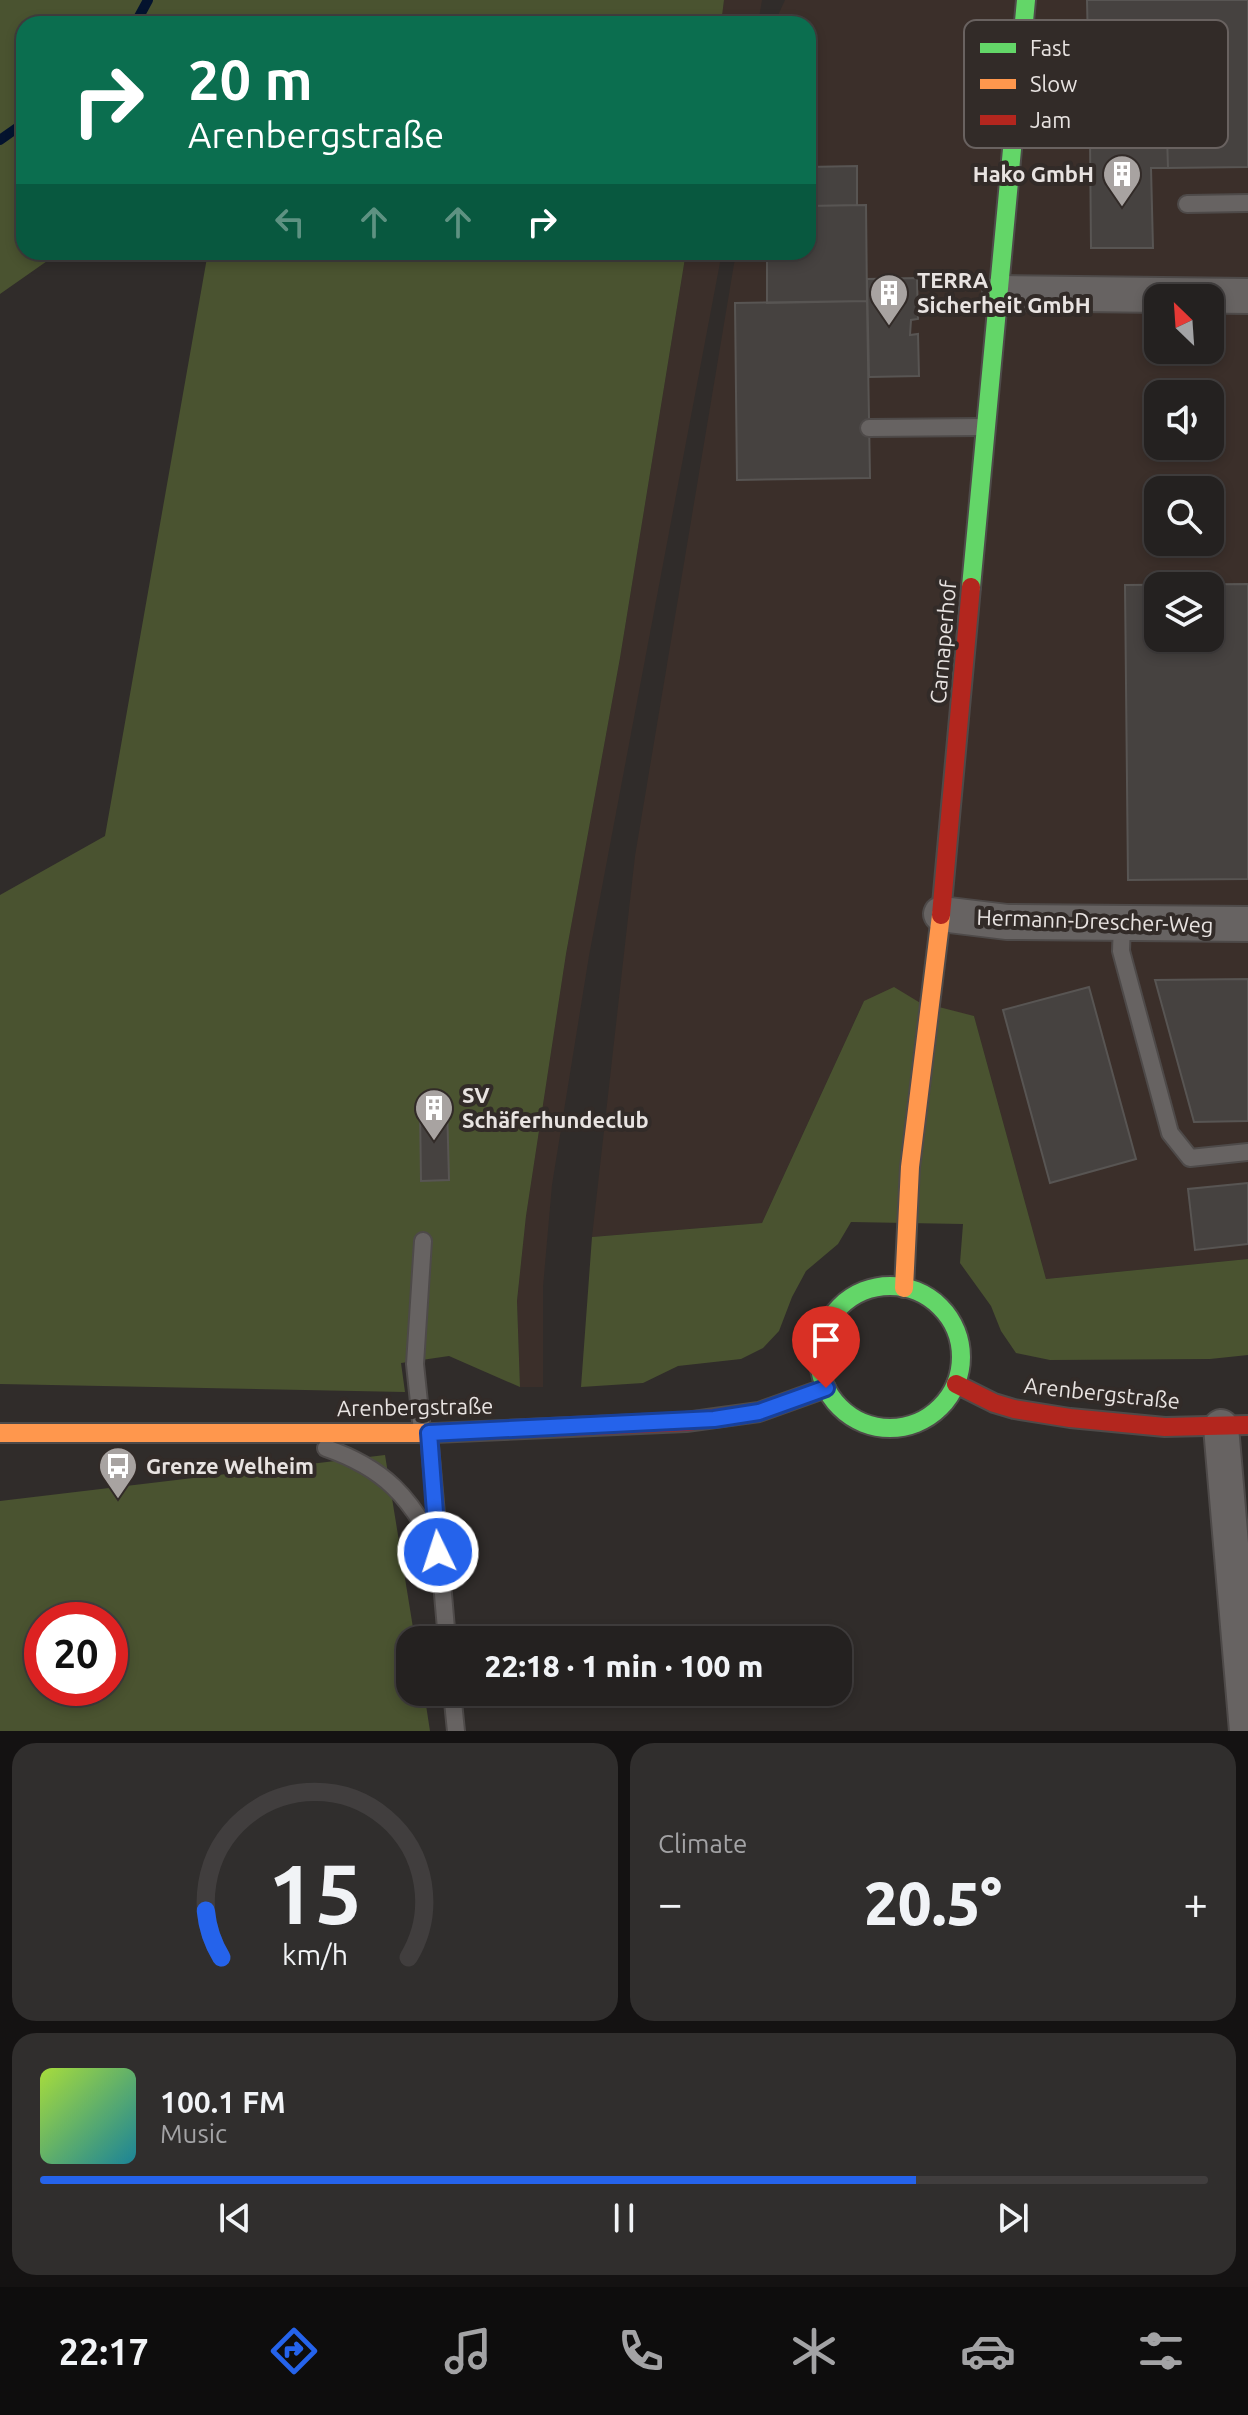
<!DOCTYPE html>
<html lang="en">
<head>
<meta charset="utf-8">
<style>
  body { margin:0; font-family:Ubuntu,sans-serif; background:#302e2d; color:#f1f3f6; height:100vh; display:flex; flex-direction:column; font-size:30px; white-space:nowrap }
  * { box-sizing:border-box; margin:0 }
  p { font-size:26px; color:#a3a3a5 }
  .icon { flex:none; width:44px; height:44px; fill:none; stroke:currentColor; stroke-width:2; stroke-linecap:round; stroke-linejoin:round }
  .map { position:relative; height:1731px; overflow:hidden }
  .details { display:flex; flex-direction:column; gap:12px; padding:12px; background:#141212; flex:1 }
  .details>* { flex:none }
  .banner { position:absolute; left:16px; top:16px; width:800px; height:244px; border-radius:24px; box-shadow:0 4px 12px #0003,0 0 0 2px #413e3e; background:#0b6e4f; color:#fff; overflow:hidden }
  .needle { width:52px; rotate:335deg }
  .buttons { position:absolute; left:1144px; top:284px; display:grid; gap:16px }
  .buttons a { display:grid; place-items:center; width:80px; height:80px; border-radius:16px; background:#242120; box-shadow:0 4px 12px #0003,0 0 0 2px #413e3e; font-size:40px }
  .speed { position:absolute; left:24px; top:1602px; display:flex; gap:16px; font-size:40px; font-weight:700; text-align:center }
  .speed>* { display:grid; place-content:center; width:104px; height:104px; border-radius:50%; background:#242120; box-shadow:0 4px 12px #0003,0 0 0 2px #413e3e; line-height:1 }
  .speed .limit { border:12px solid #d22; background:#fff; color:#111 }
  .pin { position:absolute; display:grid; place-items:center; width:68px; height:68px; color:#fff; margin:-82px -34px; border-radius:50% 50% 50% 0; rotate:-45deg; box-shadow:0 0 8px #0007 }
  .pin .icon { rotate:45deg }
  .me { position:absolute; width:88px; margin:-44px; rotate:356deg; stroke-linejoin:round; filter:drop-shadow(0 0 6px #0008) }
  .turn { display:flex; align-items:center; gap:28px; height:168px; padding:0 40px; font-size:36px }
  .turn .icon { width:104px; height:104px; stroke-width:2.5 }
  .turn b { display:block; font-size:56px; line-height:68px }
  .lanes { display:flex; align-items:center; height:76px; padding:0 40px; background:#0003; justify-content:center; gap:40px; direction:ltr }
  .lanes .off { opacity:.35 }
  .big { font-size:60px; font-weight:800; line-height:1.1 }
  .details .card { flex:1; display:flex; flex-direction:column; justify-content:center; gap:12px; min-width:0; padding:0 28px; border-radius:24px; background:#302e2d }
  .details .dial { align-items:center; gap:0 }
  .dial svg { height:208px; overflow:visible; fill:none; stroke:#413e3e; stroke-width:7; stroke-linecap:round; text-anchor:middle }
  .dial text { fill:#f1f3f6; stroke:none }
  .song { display:flex; align-items:center; gap:24px }
  .cover { width:96px; height:96px; border-radius:12px; background:linear-gradient(135deg,hsl(80 70% 55%),hsl(190 70% 35%)) }
  .played { height:8px; border-radius:4px; background:linear-gradient(90deg,#2563eb 75%,#413e3e 75%) }
  .keys { display:flex; justify-content:space-around; direction:ltr }
  .heat { display:flex; justify-content:space-between; align-items:center; font-size:44px; direction:ltr }
  .details .tiles { flex:1; display:grid; gap:12px; grid-template-columns:1fr 1fr }
  .card:last-child { grid-column:span 2 }
  .trip { position:absolute; left:396px; top:1626px; width:456px; height:80px; border-radius:24px; background:#242120; box-shadow:0 4px 12px #0003,0 0 0 2px #413e3e; font-weight:800; line-height:80px; text-align:center }
  .dock { display:flex; height:128px; justify-content:space-around; align-items:center; background:#0e0d0d; color:#a3a3a5 }
  .dock .icon { width:56px; height:56px }
  .dock .on { color:#2563eb }
  .dock b { font-size:36px; color:#f1f3f6 }
  .map>svg:first-child { display:block }
  .built { fill:#3b2f2a; fill-rule:evenodd }
  .green { fill:#4a5330; fill-rule:evenodd }
  .lines { fill:none; stroke-linecap:round; stroke-linejoin:round }
  .stream { stroke:#04132e; stroke-width:10 }
  .building { fill:#464240; stroke:#585553; stroke-width:2; fill-rule:evenodd }
  .lane-casing { stroke:#4e4a49; stroke-width:20 }
  .street-casing { stroke:#4e4a49; stroke-width:38 }
  .fast-casing { stroke:#4e4a49; stroke-width:22 }
  .slow-casing { stroke:#4e4a49; stroke-width:22 }
  .jam-casing { stroke:#4e4a49; stroke-width:22 }
  .lane { stroke:#676362; stroke-width:16 }
  .street { stroke:#676362; stroke-width:34 }
  .fast { stroke:#63d668; stroke-width:18 }
  .slow { stroke:#ff974d; stroke-width:18 }
  .jam { stroke:#b3261e; stroke-width:18 }
  .route-casing { stroke:#184099; stroke-width:20 }
  .route { stroke:#2563eb; stroke-width:14 }
  .labels { text-anchor:middle; stroke-width:8; stroke-linejoin:round; paint-order:stroke }
  .poi-label { font-size:22px; font-weight:bold; fill:#e8e3e1; stroke:#322b28; text-anchor:start }
  .street-label { font-size:22px; fill:#e8e3e1; stroke:#322b28 }
  .key { fill:#322b28; stroke:#696260; stroke-width:2 }
  .key-label { font-size:22px; fill:#e8e3e1 }
</style>
</head>
<body>
<div class="map">
<svg width="1248" height="1731" viewBox="0 0 1248 1731">
  <rect width="100%" height="100%" fill="#302c2a"/>
  <path class="built" d="M724,0H762L758,24H721Z
    M785,0H1248V1259L1046,1279L974,1016L864,1001L762,1223L592,1237L635,856L736,252H808V24H774ZM1158,298H1210V350H1158ZM1158,394H1210V446H1158ZM1158,490H1210V542H1158ZM1158,586H1210V638H1158Z
    M686,252H722L589,956L552,1185L543,1287V1387H520L517,1301L526,1216L566,954L620,658Z"/>
  <path class="green" d="M0,0H724L721,24H24V252H60L0,294Z
    M208,252H686L620,658L566,954L526,1216L517,1301L520,1387L449,1356L401,1363L405,1392L0,1384V895L105,836Z
    M894,987L927,1007L935,1006L974,1016L1046,1279L1248,1259V1355L1210,1359L1050,1360L1016,1353L1001,1331L991,1306L960,1263L963,1224L851,1222L838,1244L806,1271L792,1297L779,1331L763,1348L741,1359L678,1366L643,1383L581,1387L592,1237L762,1223L864,1001Z
    M385,1455L415,1640H410V1692H424L430,1731H0V1501ZM42,1620H110V1688H42Z"/>
  <g class="lines">
    <path class="stream" d="M135,24L148,0
      M0,140L24,123"/>
  </g>
  <path class="building" d="M1087,0H1248V167L1168,168L1167,136L1090,137Z
    M1167,136L1168,168H1151L1153,248H1091L1090,137Z
    M857,166V205L808,206V167Z
    M866,205L867,301L767,303V252H808V206Z
    M917,278L918,319L911,320L910,335L918,334L919,376L869,377L867,279Z
    M867,301L870,478L737,480L735,303Z
    M1248,584V879L1128,880L1125,585ZM1158,586H1210V638H1158Z
    M1248,979V1121L1194,1122L1155,980Z
    M1089,987L1136,1159L1050,1183L1003,1010Z
    M447,1104L449,1180L421,1181L420,1105Z
    M1248,1183V1244L1195,1250L1188,1189Z"/>
  <g class="lines">
    <g class="lane-casing">
      <path id="lane" d="M1187,204L1248,203
        M869,428L983,427
        M1122,923L1121,951L1170,1133L1190,1158L1248,1152
        M422,1431L415,1364L423,1241
        M429,1434L447,1640
        M326,1448C384,1468 411,1497 438,1552
        M452,1692L456,1731"/>
    </g>
    <g class="street-casing">
      <path id="street" d="M1000,293L1248,296
        M941,914L1007,922L1248,924
        M1221,1427L1247,1731"/>
    </g>
    <g class="fast-casing">
      <path id="fast" d="M971,587L1026,0
        M819 1357a71 71 0 1 1 142 0a71 71 0 1 1-142 0Z"/>
    </g>
    <g class="slow-casing">
      <path id="slow" d="M904,1288L910,1167L941,915
        M0,1433H434"/>
    </g>
    <g class="jam-casing">
      <path id="jam" d="M941,915L971,587
        M956,1384L994,1403L1014,1409L1070,1418L1165,1427L1248,1425
        M434,1433L686,1422L759,1412L826,1388"/>
    </g>
    <use href="#lane" class="lane"/>
    <use href="#street" class="street"/>
    <use href="#fast" class="fast"/>
    <use href="#slow" class="slow"/>
    <use href="#jam" class="jam"/>
  </g>
  <g class="lines">
    <g class="route-casing">
      <path id="route" d="M438,1552L429,1433L714,1419L759,1412L826,1388"/>
    </g>
    <use href="#route" class="route"/>
  </g>
  <defs>
    <g id="building-pin" transform="scale(2)"><path d="M0 17L-7.5 6A9.5 9.5 0 1 1 7.5 6Z" fill="#a8a3a1" stroke="#322b28"/><path d="M-4-6H4V6H1V3H-1V6H-4ZM-2.5-4.3h1.7v1.8h-1.7ZM.8-4.3h1.7v1.8H.8ZM-2.5-1h1.7V.8h-1.7ZM.8-1h1.7V.8H.8Z" fill="#fff"/></g>
    <g id="bus-pin" transform="scale(2)"><path d="M0 17L-7.5 6A9.5 9.5 0 1 1 7.5 6Z" fill="#a8a3a1" stroke="#322b28"/><path d="M-5-6H5V4H4V6H2V4H-2V6H-4V4H-5ZM-3.5-4V0h7V-4ZM-3.5 1.2v1.5H-2V1.2ZM2 1.2v1.5H3.5V1.2Z" fill="#fff"/></g>
  </defs>
  <g fill-rule="evenodd">
    <use href="#building-pin" x="1122" y="174"/>
    <use href="#building-pin" x="889" y="293"/>
    <use href="#building-pin" x="434" y="1108"/>
    <use href="#bus-pin" x="118" y="1466"/>
  </g>
  <g class="labels">
    <g class="poi-label">
      <text x="1094" y="182" text-anchor="end">Hako GmbH</text>
      <text x="917" y="288">TERRA<tspan x="917" dy="25">Sicherheit GmbH</tspan></text>
      <text x="462" y="1103">SV<tspan x="462" dy="25">Schäferhundeclub</tspan></text>
      <text x="146" y="1474">Grenze Welheim</text>
    </g>
    <g class="street-label">
      <text transform="translate(943 642) rotate(-85)" y="8">Carnaperhof</text>
      <text transform="translate(1095 921) rotate(2)" y="8">Hermann-Drescher-Weg</text>
      <text transform="translate(1102 1393) rotate(6)" y="8">Arenbergstraße</text>
      <text transform="translate(415 1407) rotate(-1)" y="8">Arenbergstraße</text>
    </g>
  </g>
  <rect x="964" y="20" width="264" height="128" rx="12" class="key"/>
  <rect x="980" y="43" width="36" height="10" fill="#63d668"/>
  <rect x="980" y="79" width="36" height="10" fill="#ff974d"/>
  <rect x="980" y="115" width="36" height="10" fill="#b3261e"/>
  <g class="key-label">
    <text x="1030" y="56">Fast</text>
    <text x="1030" y="92">Slow</text>
    <text x="1030" y="128">Jam</text>
  </g>
</svg>
<div class="buttons">
<a><svg class="needle" viewBox="-14 -14 28 28"><path d="M0-13l5 13h-10z" fill="#e53935"/><path d="M0 13l5-13h-10z" fill="#a3a3a5"/></svg></a>
<a><svg class="icon" aria-label="sound" viewBox="0 0 24 24"><path d="M4 9h4l5-4v14l-5-4H4zM17 9q2 3 0 6"/></svg></a>
<a><svg class="icon" aria-label="search" viewBox="0 0 24 24"><circle cx="10" cy="10" r="6"/><path d="M15 15l6 6"/></svg></a>
<a><svg class="icon" aria-label="layers" viewBox="0 0 24 24"><path d="M12 4l9 5-9 5-9-5zM3 14l9 5 9-5"/></svg></a>
</div>
<div class="speed"><div class="limit">20</div></div>
<div class="pin" style="left:826px;top:1388px;background:#d93025"><svg class="icon" aria-label="arrive" viewBox="0 0 24 24"><path d="M6 21V4h12l-3 4 3 4H6"/></svg></div>
<svg class="me" style="left:438px;top:1552px" viewBox="-20 -20 40 40"><circle r="17" fill="#2563eb" stroke="#fff" stroke-width="3"/><path d="M0-11L8 9 0 5-8 9z" fill="#fff"/></svg>
<div class="trip">22:18 · 1 min · 100 m</div>
<div class="banner">
<div class="turn"><svg class="icon" aria-label="right" viewBox="0 0 24 24"><path d="M7 20v-9h11M14 6l5 5-5 5"/></svg><div><b>20 m</b>Arenbergstraße</div></div>
<div class="lanes"><svg class="icon off" aria-label="left" viewBox="0 0 24 24"><path d="M17 20v-9H6M10 6l-5 5 5 5"/></svg><svg class="icon off" aria-label="ahead" viewBox="0 0 24 24"><path d="M12 20V5M6 11l6-6 6 6"/></svg><svg class="icon off" aria-label="ahead" viewBox="0 0 24 24"><path d="M12 20V5M6 11l6-6 6 6"/></svg><svg class="icon" aria-label="right" viewBox="0 0 24 24"><path d="M7 20v-9h11M14 6l5 5-5 5"/></svg></div>
</div>
</div>
<section class="details">
<div class="tiles">
<div class="card dial"><svg viewBox="0 0 100 80">
<path d="M14 69A42 42 0 1 1 86 69"/>
<path d="M14 69A42 42 0 0 1 8 51" stroke="#2563eb"/>
<text x="50" y="56" font-size="32" font-weight="700">15</text>
<text x="50" y="72" font-size="11">km/h</text>
</svg></div>
<div class="card"><p>Climate</p>
<div class="heat"><a>−</a><b class="big">20.5°</b><a>+</a></div>
</div>
<div class="card">
<div class="song"><i class="cover"></i><div><b>100.1 FM</b><p>Music</p></div></div>
<div class="played"></div>
<div class="keys"><svg class="icon" aria-label="previous" viewBox="0 0 24 24"><path d="M18 5L8 12l10 7zM5 5v14"/></svg><svg class="icon" aria-label="pause" viewBox="0 0 24 24"><path d="M8 5v14M16 5v14"/></svg><svg class="icon" aria-label="next" viewBox="0 0 24 24"><path d="M6 5l10 7-10 7zM19 5v14"/></svg></div>
</div>
</div>
</section>
<nav class="dock">
<b>22:17</b>
<svg class="icon on" aria-label="directions" viewBox="0 0 24 24"><path d="M12 3l9 9-9 9-9-9zM9 14v-3h6M13 9l2 2-2 2"/></svg>
<svg class="icon" aria-label="music" viewBox="0 0 24 24"><path d="M9 18V5l10-2v13"/><circle cx="6" cy="18" r="3"/><circle cx="16" cy="16" r="3"/></svg>
<svg class="icon" aria-label="phone" viewBox="0 0 24 24"><path d="M5 4h4l2 5-3 2q2 4 5 5l2-3 5 2v4C11 20 4 13 5 4z"/></svg>
<svg class="icon" aria-label="climate" viewBox="0 0 24 24"><path d="M12 3v18M4 7l16 10M4 17L20 7"/></svg>
<svg class="icon" aria-label="car" viewBox="0 0 24 24"><path d="M5 17H2v-5l4-1 3-4h7l3 4 3 1v5h-3M9 17h6M6 11h13"/><circle cx="7" cy="17" r="2"/><circle cx="17" cy="17" r="2"/></svg>
<svg class="icon" aria-label="filters" viewBox="0 0 24 24"><path d="M4 7h16M4 17h16"/><circle cx="9" cy="7" r="2"/><circle cx="15" cy="17" r="2"/></svg>
</nav>
</body>
</html>
